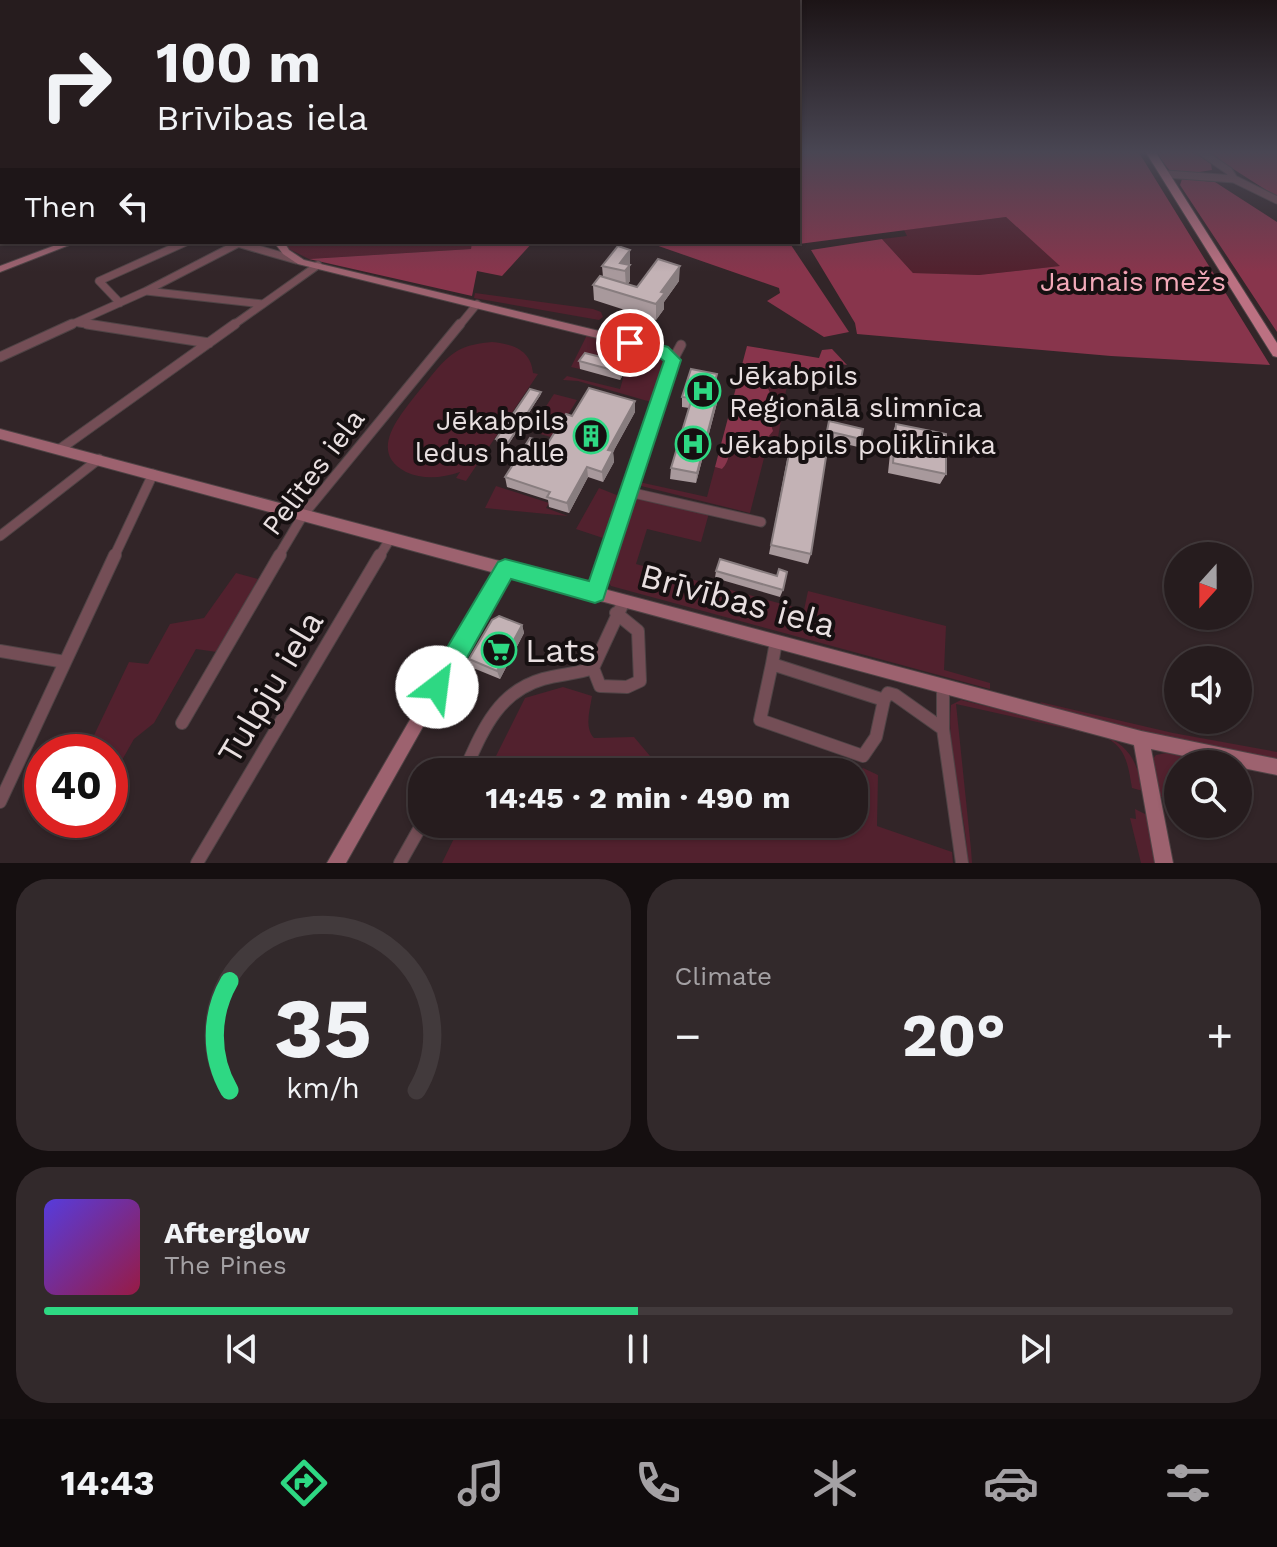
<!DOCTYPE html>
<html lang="en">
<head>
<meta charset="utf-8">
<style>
  body { margin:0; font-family:"Work Sans",sans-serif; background:#32292b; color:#f1f3f6; height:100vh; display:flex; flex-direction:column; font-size:30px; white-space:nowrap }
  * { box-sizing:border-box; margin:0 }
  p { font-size:26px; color:#a4a1a4 }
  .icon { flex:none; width:44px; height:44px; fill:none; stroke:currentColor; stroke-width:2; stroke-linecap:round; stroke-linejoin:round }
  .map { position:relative; height:863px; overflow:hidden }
  .side { display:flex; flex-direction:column; gap:16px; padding:16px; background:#150f10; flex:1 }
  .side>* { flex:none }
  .banner { position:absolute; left:0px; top:0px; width:800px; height:244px; box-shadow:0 2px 6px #0004,0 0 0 2px #423a3c; background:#261c1e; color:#f1f3f6; overflow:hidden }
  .needle { width:52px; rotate:201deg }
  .tools { position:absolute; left:1164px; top:542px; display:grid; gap:16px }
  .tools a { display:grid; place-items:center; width:88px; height:88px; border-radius:50%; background:#261c1e; box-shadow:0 2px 6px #0004,0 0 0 2px #423a3c; font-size:40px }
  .speed { position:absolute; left:24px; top:734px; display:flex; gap:16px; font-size:40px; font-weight:700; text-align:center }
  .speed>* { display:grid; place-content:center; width:104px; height:104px; border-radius:50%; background:#261c1e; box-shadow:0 2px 6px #0004,0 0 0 2px #423a3c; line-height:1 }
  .speed .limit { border:12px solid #d22; background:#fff; color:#111 }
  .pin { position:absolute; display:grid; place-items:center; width:68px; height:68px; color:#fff; margin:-34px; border:4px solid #fff; border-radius:50%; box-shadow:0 2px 8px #0007 }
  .me { position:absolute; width:88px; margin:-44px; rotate:30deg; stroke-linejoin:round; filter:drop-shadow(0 0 6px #0008) }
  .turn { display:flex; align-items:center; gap:28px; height:168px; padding:0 24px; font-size:36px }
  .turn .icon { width:104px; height:104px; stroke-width:2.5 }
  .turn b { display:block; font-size:56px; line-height:68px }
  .then { display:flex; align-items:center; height:76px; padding:0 24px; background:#0003; gap:16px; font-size:30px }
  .big { font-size:60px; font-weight:700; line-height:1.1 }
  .side .widget { flex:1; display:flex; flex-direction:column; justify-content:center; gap:12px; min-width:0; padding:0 28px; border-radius:32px; background:#32292b }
  .side .dial { align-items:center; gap:0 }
  .dial svg { height:208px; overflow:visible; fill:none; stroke:#423a3c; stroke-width:7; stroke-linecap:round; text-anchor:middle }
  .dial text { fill:#f1f3f6; stroke:none }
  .song { display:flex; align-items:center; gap:24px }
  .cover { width:96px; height:96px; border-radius:12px; background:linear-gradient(135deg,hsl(250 70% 55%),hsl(340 70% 35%)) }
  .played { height:8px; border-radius:4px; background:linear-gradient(90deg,#2ed883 50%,#423a3c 50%) }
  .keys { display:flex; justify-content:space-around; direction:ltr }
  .heat { display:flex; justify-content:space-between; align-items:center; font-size:44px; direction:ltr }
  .side .tiles { flex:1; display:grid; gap:16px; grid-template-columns:1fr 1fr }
  .widget:last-child { grid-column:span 2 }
  .trip { position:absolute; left:408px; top:758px; width:460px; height:80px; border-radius:32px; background:#261c1e; box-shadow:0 2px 6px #0004,0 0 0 2px #423a3c; font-weight:700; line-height:80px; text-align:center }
  .tabs { display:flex; height:128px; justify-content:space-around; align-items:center; background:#0f0b0c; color:#a4a1a4 }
  .tabs .icon { width:56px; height:56px }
  .tabs .on { color:#2ed883 }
  .tabs b { font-size:36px; color:#f1f3f6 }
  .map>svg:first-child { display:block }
  .green { fill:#52212e }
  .forest { fill:#88354c }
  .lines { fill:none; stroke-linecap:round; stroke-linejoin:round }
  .street-far2-casing { stroke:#4f4345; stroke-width:9 }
  .street-far1-casing { stroke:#4f4345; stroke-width:11 }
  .street-casing { stroke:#4f4345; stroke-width:14 }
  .secondary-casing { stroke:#4f4345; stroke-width:2 }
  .primary-casing { stroke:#4f4345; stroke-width:2 }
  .street-far2 { stroke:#744e56; stroke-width:7 }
  .street-far1 { stroke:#744e56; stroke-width:9 }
  .street { stroke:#744e56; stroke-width:12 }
  .secondary { fill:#9d626f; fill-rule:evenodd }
  .primary { fill:#bc7182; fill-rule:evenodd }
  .wall { fill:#a8999c }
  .shaded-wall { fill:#887d7f }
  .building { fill:#c3b2b5; stroke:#887d7f; stroke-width:2 }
  .route { fill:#2ed883; stroke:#1e8c55; stroke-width:2 }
  .labels { text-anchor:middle; stroke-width:8; stroke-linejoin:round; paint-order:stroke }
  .park-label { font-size:28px; fill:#f2aab9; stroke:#161011 }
  .poi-label { font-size:28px; fill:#e8dfe0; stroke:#161011; text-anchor:start }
  .street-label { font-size:28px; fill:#e8dfe0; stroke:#161011 }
  .near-street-label { font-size:34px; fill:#e8dfe0; stroke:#161011 }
  .near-poi-label { font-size:34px; fill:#e8dfe0; stroke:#161011; text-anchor:start }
</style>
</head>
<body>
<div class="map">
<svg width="1277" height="863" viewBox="0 0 1277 863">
  <rect width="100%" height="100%" fill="#322528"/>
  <path class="green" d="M1006,217L1061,266L979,275L913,273L882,239L907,236L904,230Z
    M284,242H472L471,249L309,259L287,248Z
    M475,293L593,309L601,312L603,317L599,320L474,298Z
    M587,335L660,353L669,360L651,402L578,381L563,380L567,376L620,389L625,372L584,363L580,369L571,367Z
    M492,342C513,344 531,350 533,373L538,374L466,481L456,478L460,472C442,478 424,480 406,472C366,452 402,413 419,391C431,377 441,361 457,351C467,345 480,343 492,342Z
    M837,363L832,387L788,379L776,449L764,458L750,513L637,485L639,482L707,497L715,467L722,469L730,456L731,448L736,444L763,445C768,429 766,414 774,399L766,384L772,371L792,364L794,368L815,371Z
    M554,394L577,400L554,438L530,431Z
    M496,486L549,503L546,508L568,516L485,508Z
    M599,488L619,496L603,538L576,529Z
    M636,496L709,513L701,542L647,529L636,564L804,610L808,591L946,626L944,670L990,683V689L611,586L608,581Z
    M236,573L258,579L217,652L196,649L154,723L134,739L113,776L110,775V752H86L129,662L148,664L170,624L204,618Z
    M563,687L592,696C590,710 584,727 594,738L634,737L650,756L648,772H488L525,698Z
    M961,700L1100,734C1130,745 1137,762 1143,791L1132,788C1128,766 1127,748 1105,737L956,704L971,849L972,863H968C966,810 946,758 951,705Z
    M1040,702L1173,733L1277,752V760L1123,728L1044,706Z
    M1166,753L1222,764H1178V777L1174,778L1177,801L1158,796L1152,760L1156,755Z
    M863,768L878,775L877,826L952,852L953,863H442L461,824H714L730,831L733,824H854V775Z
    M1135,809L1147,815L1156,863H1141L1130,818L1136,819Z"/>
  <path class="forest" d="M798,151H1138L1270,365L1111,356L857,334L855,323L811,250L882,239L913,273L979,275L1060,266L1006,217L791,245L849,332L824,337L767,301L780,293L779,288L647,242H798Z
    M1155,151H1193L1211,164L1212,170L1193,173L1169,170Z
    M1205,151H1277V197Z
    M1182,179L1215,182L1277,222V332L1180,185Z
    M472,242H533L502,276L477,271L472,296L309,259L471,249Z
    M747,346L819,358L822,350L832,349L847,365C827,361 808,384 792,365L787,369L772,371L766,384L775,403L767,413L773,431L760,447L736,444C728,451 730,461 722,469L715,467Z"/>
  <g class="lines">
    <g class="street-far2-casing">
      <path id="street-far2" d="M1200,151L1229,171L1234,179
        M1166,174L1234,179L1277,200
        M237,243L296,260
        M146,291L263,304
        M120,303L99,281L186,242
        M79,323L100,326
        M68,326L146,291L241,242
        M232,326L318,265
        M459,326L477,304"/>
    </g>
    <g class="street-far1-casing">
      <path id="street-far1" d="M87,324L209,343
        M0,357L72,324
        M673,360L681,345
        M60,449L235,324
        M629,492L761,522
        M0,536L99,459
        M114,557L153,474
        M278,557L303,515L460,324
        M379,557L390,539"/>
    </g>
    <g class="street-casing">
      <path id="street" d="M0,651L65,662
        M772,664L776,642
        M772,664L884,700L876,737L863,756L760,720Z
        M593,668L600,686L627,687L640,681L638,631L616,613
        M943,686V729L962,863
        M884,700L888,693L895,695L943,729
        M182,723L280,555
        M464,772C482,732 497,692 543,679C560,674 577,674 593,668L624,601
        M0,802L115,555
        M197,863L380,555
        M400,863L422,824"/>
    </g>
    <g class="secondary-casing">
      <path id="secondary" d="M2,205V211L0,212V206Z
        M64,242H77L0,272V266Z
        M274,242H284L289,250L304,260L653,344L677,357L678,360L604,589L1141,731L1277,759V775L1238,767V764H1222L1151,749L1173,863H1155L1134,745L508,576L346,863H327L495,573L0,439V429L590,585L667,361L650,351L298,264L283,254Z"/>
    </g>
    <g class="primary-casing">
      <path id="primary" d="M1145,151H1155L1277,343V357L1273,356Z"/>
    </g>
    <use href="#street-far2" class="street-far2"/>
    <use href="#street-far1" class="street-far1"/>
    <use href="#street" class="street"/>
    <use href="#secondary" class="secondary"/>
    <use href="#primary" class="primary"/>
  </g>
  <path class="wall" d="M630,250V281L628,284L637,287L679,281L664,302V309L656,320L594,300L593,285L603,277L602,266Z
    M579,361L625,363V371L620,380L580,369Z
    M717,374L714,392L718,393L717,403L696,483L670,479L671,468L689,408L682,407V397Z
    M541,394L508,445L497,442L496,439Z
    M635,401V412L613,452L614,462L603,482L588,477L569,513L549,507L548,500L507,487L505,477L548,443L572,416Z
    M829,421L861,439L858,447L825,439Z
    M896,424L946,474L940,484L888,473L892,434Z
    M787,460L811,554L808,564L769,554Z
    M716,571L783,590L780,597L715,578Z
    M522,625L524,633L500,679L473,668L469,659Z"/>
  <path class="shaded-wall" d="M630,250V281L626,287L625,271L620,263Z
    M680,266L679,281L664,302V309L656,320V304L661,292Z
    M625,363V371L620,380V372Z
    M541,392V394L508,445V443Z
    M718,393L717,403L696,483L697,473Z
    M635,401V412L613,452L614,462L603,482L602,472L608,450Z
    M587,467L588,477L569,513L567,503Z
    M522,625L524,633L500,679L497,671Z"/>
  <path class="building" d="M618,246L630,250L620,263L630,265L625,271L602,266Z
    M658,259L680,266L661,292L665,293L656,304L593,285L600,276L637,287Z
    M585,353L625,363L620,372L579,361Z
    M691,369L717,374L712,392L718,393L697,473L671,468L692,398L682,397Z
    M589,388L635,401L608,450L613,451L602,472L587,467L567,503L547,497L550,492L505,477L530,438L548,443L566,414L572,416Z
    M530,389L541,392L508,443L496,439Z
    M829,421L863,429L861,439L827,431Z
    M896,424L946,434V474L893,463Z
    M790,449L826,457L811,554L771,545Z
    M720,559L777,576L779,569L787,572L783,590L716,571Z
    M499,616L522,625L497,671L469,659L492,620Z"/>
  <linearGradient id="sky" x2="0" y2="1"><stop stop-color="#1c1416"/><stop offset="0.56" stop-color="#494653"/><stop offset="1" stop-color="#494653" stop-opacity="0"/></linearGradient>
  <rect width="1277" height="272" fill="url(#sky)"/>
  <path class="route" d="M630,337L668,347L681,360L603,600L595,603L511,579L446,695L437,699L429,695L425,687L429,678L498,562L505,559L589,581L664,361L656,355L625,346V339Z"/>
  <defs>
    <g id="hospital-ring" transform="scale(1.8)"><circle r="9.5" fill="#161011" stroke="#2ed883" stroke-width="1.5"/><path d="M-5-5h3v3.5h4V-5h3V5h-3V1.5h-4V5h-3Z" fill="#2ed883"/></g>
    <g id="building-ring" transform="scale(1.8)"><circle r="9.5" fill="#161011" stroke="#2ed883" stroke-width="1.5"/><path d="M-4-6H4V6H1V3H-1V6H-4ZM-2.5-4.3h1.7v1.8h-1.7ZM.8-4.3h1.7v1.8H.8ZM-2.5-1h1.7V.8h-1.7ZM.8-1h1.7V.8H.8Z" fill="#2ed883"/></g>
    <g id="supermarket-ring" transform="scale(1.8)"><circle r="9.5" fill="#161011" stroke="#2ed883" stroke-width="1.5"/><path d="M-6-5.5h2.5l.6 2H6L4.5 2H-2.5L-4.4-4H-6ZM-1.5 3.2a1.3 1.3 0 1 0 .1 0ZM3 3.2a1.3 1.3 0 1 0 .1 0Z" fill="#2ed883"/></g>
  </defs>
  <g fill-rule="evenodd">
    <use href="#hospital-ring" x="703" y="391"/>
    <use href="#building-ring" x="591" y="436"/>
    <use href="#hospital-ring" x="693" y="444"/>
    <use href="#supermarket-ring" x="499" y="650"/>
  </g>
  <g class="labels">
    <g class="park-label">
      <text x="1133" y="291">Jaunais mežs</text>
    </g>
    <g class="poi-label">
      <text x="729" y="385">Jēkabpils<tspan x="729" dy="32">Reģionālā slimnīca</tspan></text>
      <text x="565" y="430" text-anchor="end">Jēkabpils<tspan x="565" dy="32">ledus halle</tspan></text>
      <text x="719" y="454">Jēkabpils poliklīnika</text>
    </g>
    <g class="street-label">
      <text transform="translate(313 472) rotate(-53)" y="10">Pelītes iela</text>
    </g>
    <g class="near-street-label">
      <text transform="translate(738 600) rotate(15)" y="12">Brīvības iela</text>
      <text transform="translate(270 687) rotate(-59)" y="12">Tulpju iela</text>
    </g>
    <g class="near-poi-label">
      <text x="525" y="662">Lats</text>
    </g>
  </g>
</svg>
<div class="tools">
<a><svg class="needle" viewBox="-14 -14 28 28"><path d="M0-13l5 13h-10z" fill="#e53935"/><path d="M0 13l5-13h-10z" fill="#a4a1a4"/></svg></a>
<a><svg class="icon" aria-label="sound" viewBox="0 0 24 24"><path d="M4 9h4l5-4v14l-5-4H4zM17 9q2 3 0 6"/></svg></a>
<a><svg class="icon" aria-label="search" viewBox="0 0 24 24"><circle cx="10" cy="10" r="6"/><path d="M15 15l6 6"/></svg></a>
</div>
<div class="speed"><div class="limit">40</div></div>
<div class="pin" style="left:630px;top:343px;background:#d93025"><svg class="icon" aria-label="arrive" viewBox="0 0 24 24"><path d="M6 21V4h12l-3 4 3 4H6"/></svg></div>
<svg class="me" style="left:437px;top:687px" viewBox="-20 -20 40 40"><circle r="19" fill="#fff"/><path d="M0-13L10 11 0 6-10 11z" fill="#2ed883"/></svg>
<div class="trip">14:45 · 2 min · 490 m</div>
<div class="banner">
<div class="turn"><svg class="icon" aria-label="right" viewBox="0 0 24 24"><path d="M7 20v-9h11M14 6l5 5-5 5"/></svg><div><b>100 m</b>Brīvības iela</div></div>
<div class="then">Then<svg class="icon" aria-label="left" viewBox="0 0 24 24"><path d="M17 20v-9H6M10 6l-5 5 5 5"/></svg></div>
</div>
</div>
<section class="side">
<div class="tiles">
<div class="widget dial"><svg viewBox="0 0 100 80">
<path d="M14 69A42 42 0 1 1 86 69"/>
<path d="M14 69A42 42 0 0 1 14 27" stroke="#2ed883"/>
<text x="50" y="56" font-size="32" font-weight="700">35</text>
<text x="50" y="72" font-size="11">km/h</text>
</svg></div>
<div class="widget"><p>Climate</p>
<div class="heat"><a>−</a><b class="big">20°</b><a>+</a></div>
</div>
<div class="widget">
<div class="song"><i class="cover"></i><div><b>Afterglow</b><p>The Pines</p></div></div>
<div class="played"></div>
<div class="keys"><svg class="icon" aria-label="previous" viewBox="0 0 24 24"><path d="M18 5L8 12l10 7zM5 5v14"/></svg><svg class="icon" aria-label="pause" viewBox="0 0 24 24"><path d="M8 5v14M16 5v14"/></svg><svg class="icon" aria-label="next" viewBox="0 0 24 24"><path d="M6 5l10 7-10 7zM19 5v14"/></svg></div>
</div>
</div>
</section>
<nav class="tabs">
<b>14:43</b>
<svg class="icon on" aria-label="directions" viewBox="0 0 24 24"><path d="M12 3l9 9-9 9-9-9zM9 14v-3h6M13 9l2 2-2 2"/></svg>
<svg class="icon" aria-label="music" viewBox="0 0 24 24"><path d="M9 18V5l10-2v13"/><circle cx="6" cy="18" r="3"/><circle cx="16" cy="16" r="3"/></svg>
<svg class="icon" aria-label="phone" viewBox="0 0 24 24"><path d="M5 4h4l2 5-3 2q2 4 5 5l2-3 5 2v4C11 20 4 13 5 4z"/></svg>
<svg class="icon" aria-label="climate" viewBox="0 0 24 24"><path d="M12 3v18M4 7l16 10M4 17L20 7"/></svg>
<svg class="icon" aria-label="car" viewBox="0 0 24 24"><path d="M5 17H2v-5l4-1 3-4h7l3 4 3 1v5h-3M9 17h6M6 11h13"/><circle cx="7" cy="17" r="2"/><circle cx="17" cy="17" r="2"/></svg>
<svg class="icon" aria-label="filters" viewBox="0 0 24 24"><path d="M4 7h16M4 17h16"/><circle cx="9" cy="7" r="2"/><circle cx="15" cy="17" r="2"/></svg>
</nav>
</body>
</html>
